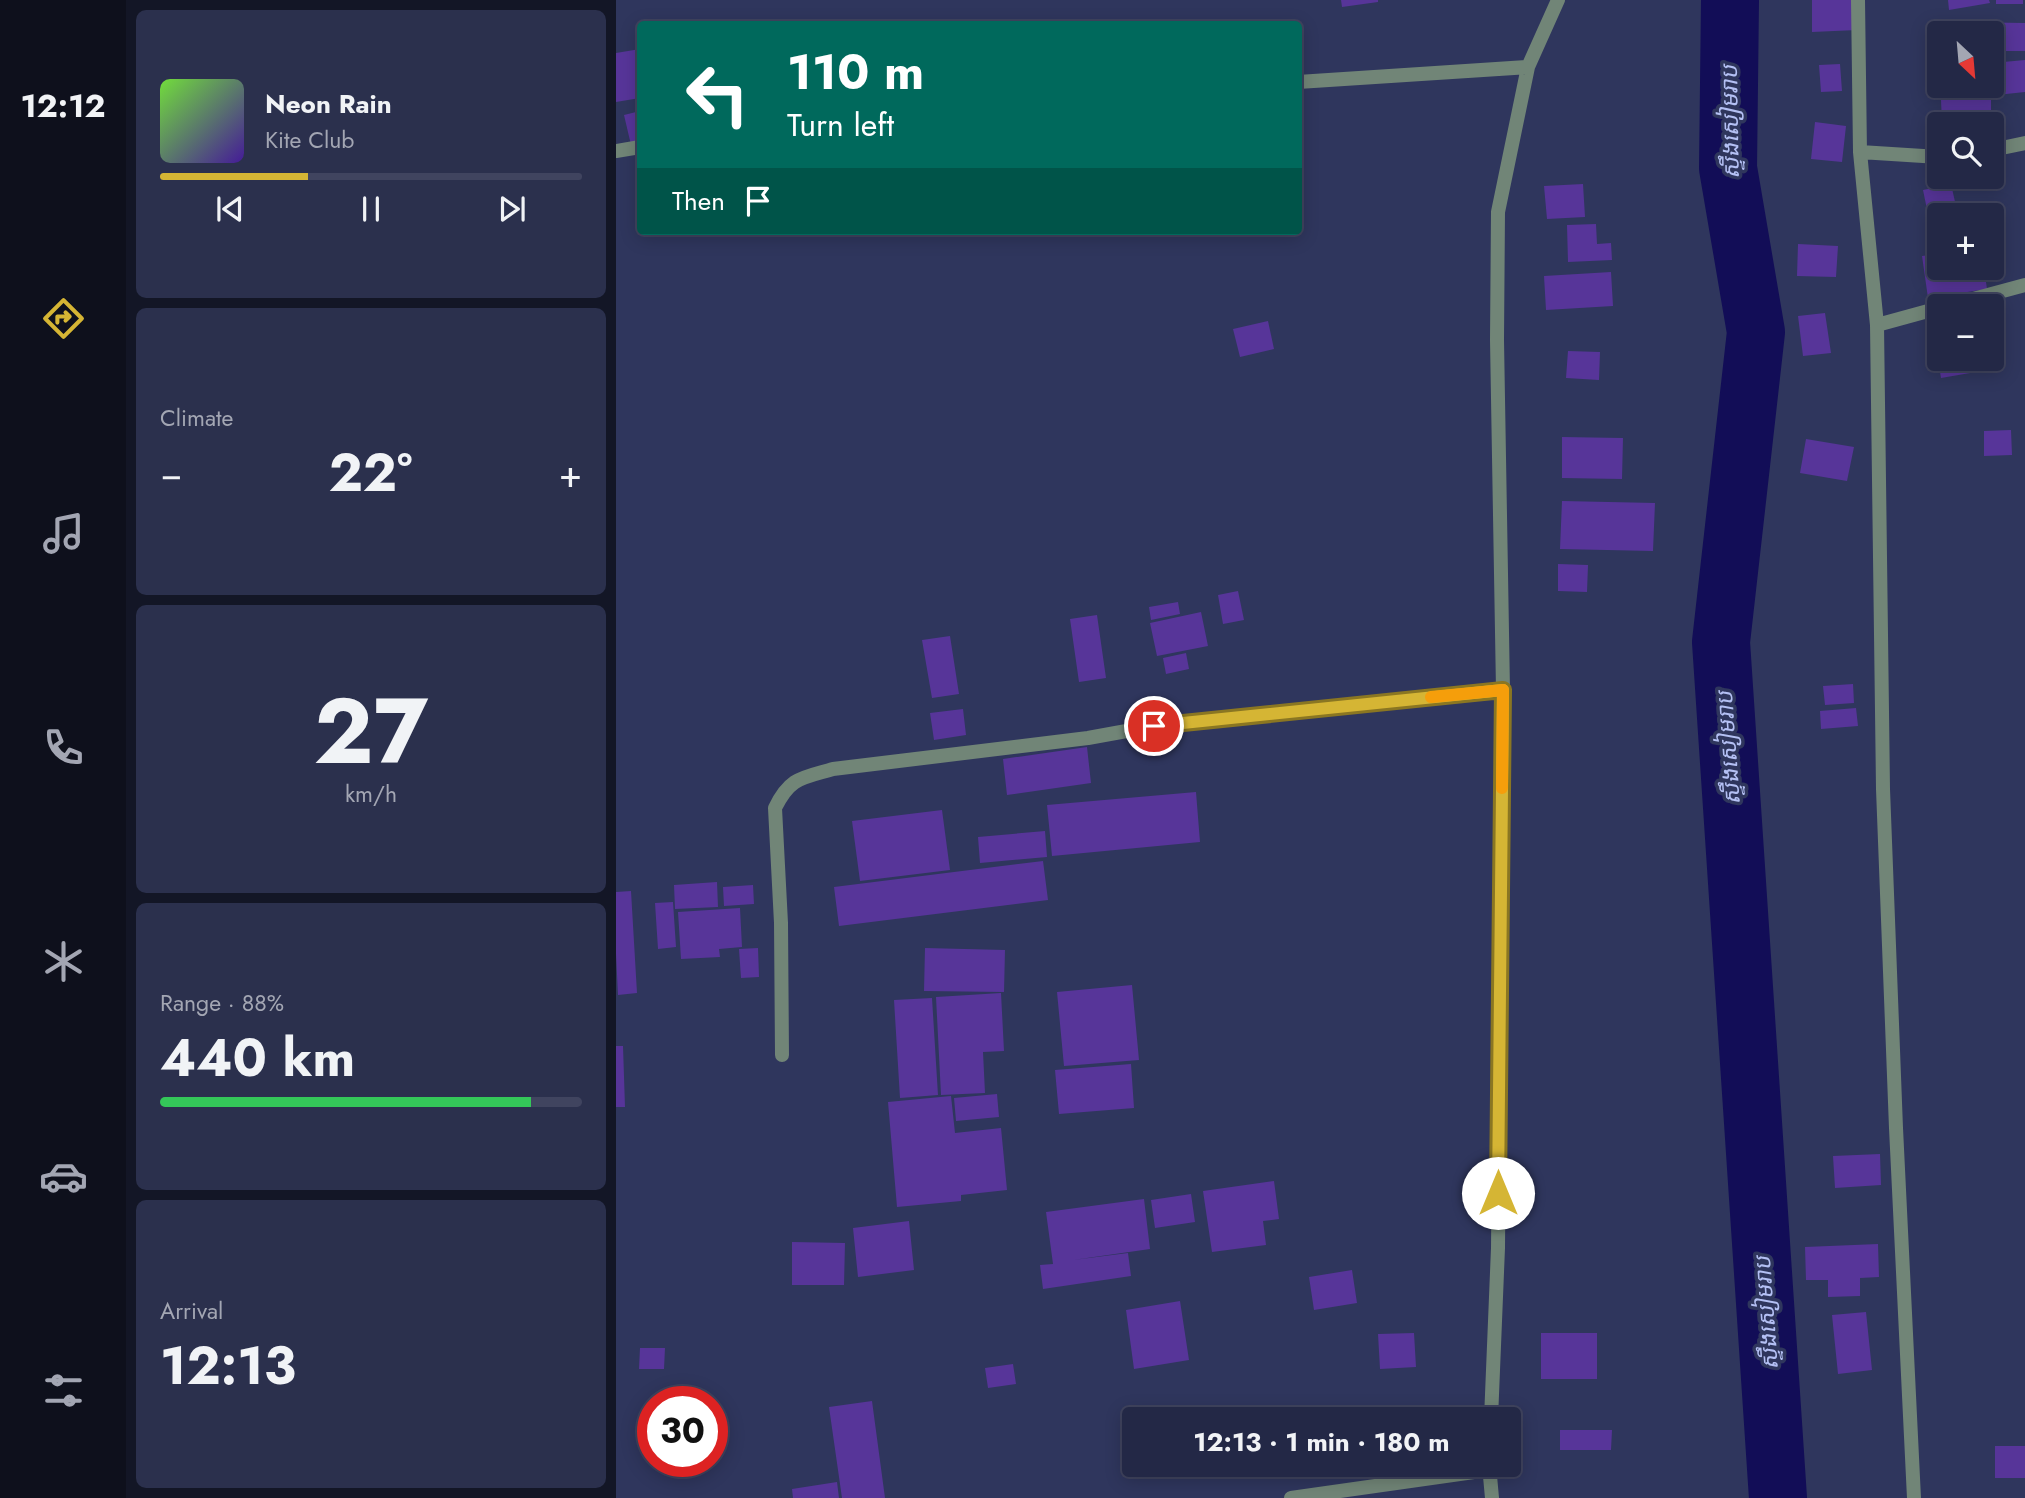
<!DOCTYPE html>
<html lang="en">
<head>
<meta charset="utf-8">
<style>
  body { margin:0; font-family:Jost,"Noto Sans Khmer",sans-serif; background:#2b304d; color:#f1f3f6; height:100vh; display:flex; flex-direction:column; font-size:26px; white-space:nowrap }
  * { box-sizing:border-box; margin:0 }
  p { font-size:23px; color:#a3a6b3 }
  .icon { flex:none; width:38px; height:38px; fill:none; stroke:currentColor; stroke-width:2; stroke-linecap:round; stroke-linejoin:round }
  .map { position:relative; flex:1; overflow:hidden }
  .sheet { display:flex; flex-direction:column; gap:10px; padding:10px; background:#131626; width:490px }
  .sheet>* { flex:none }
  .top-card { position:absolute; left:21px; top:21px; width:665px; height:214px; border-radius:7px; box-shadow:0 4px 18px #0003,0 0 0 2px #40445f; background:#00695c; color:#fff; overflow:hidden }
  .needle { width:46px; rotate:154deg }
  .buttons { position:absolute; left:1311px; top:21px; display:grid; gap:14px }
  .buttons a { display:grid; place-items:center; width:77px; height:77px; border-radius:7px; background:#232846; box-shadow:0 4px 18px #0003,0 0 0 2px #40445f; font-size:35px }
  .speed { position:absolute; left:21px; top:1386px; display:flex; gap:14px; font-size:35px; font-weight:700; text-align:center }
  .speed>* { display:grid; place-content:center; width:91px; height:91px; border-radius:50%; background:#232846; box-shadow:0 4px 18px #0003,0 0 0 2px #40445f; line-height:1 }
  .speed .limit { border:10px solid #d22; background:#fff; color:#111 }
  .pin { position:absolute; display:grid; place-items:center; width:60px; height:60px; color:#fff; margin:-30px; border:4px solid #fff; border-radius:50%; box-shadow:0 2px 7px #0007 }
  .me { position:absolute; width:77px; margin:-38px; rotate:0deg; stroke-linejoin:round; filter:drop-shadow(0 0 5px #0008) }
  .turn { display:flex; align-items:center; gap:24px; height:147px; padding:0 35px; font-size:32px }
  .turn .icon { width:91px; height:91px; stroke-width:2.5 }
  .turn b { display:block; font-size:49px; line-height:60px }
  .then { display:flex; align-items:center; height:66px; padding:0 35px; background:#0003; gap:14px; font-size:26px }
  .big { font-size:52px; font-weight:700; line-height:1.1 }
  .sheet .card { flex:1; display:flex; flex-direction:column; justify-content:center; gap:10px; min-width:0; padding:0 24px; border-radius:10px; background:#2b304d }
  .sheet .dial { align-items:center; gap:0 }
  .dial b { font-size:91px; line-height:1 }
  .song { display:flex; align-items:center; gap:21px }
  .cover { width:84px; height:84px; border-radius:10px; background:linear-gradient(135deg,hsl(100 70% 55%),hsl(260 70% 35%)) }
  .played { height:7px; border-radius:4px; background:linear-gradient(90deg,#d5b534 35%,#40445f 35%) }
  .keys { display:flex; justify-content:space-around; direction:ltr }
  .heat { display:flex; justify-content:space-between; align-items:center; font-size:38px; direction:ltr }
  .charge { height:10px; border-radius:5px; background:linear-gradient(90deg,#34c759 88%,#40445f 0) }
  .trip { position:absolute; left:506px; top:1407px; width:399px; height:70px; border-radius:7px; background:#232846; box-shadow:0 4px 18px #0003,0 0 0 2px #40445f; font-weight:700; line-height:70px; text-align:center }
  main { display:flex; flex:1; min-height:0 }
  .tab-bar { display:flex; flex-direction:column; width:126px; justify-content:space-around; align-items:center; background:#0e101c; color:#a3a6b3 }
  .tab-bar .icon { width:49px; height:49px }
  .tab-bar .selected { color:#d5b534 }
  .tab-bar b { font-size:32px; color:#f1f3f6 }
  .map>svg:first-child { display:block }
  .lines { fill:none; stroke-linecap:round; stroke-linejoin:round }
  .river { stroke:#120d57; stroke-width:58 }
  .building { fill:#573599 }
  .minor { stroke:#718577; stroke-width:14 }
  .route-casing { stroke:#8a7622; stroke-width:18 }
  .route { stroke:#d5b534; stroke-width:12 }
  .slow { stroke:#f59e0b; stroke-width:12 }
  .labels { text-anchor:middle; stroke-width:7; stroke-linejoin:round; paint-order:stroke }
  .water-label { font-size:23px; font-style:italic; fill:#b4c0f4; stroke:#2f365d }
</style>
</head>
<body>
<main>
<nav class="tab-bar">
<b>12:12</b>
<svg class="icon selected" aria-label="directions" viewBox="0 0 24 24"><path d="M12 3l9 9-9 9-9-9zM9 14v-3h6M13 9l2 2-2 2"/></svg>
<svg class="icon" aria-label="music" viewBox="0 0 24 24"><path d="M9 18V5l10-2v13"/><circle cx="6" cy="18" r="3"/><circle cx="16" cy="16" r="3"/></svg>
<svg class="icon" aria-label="phone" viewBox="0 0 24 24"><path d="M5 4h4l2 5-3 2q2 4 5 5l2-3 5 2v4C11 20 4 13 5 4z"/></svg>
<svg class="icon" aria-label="climate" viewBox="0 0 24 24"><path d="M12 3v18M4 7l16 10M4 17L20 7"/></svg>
<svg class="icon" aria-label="car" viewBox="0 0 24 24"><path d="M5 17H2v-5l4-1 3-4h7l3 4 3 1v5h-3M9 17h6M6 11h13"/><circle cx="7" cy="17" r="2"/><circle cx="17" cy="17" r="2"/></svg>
<svg class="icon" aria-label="filters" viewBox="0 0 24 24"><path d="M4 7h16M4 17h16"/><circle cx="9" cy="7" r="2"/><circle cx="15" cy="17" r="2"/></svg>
</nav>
<section class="sheet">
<div class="card">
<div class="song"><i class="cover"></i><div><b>Neon Rain</b><p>Kite Club</p></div></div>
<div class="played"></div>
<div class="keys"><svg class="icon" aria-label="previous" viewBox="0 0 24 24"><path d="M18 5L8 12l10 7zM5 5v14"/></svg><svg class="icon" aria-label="pause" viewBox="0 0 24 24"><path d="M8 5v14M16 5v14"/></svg><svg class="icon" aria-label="next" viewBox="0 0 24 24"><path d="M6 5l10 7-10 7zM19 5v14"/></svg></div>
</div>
<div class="card"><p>Climate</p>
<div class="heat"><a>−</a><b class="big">22°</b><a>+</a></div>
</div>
<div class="card dial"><b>27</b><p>km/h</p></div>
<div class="card"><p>Range · 88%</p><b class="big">440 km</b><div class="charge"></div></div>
<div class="card"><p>Arrival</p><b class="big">12:13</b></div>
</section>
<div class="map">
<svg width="1409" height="1498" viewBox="0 0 1409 1498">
  <rect width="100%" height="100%" fill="#2f365d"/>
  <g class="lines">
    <path class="river" d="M1114,0L1112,168L1140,332L1105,642L1162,1498"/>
  </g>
  <path class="building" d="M725,0H762V2L726,7Z
    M1196,0H1240L1241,30L1196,32Z
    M1332,0H1373L1374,3L1333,10Z
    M1380,0H1407V4H1380Z
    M1346,22L1409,23V51H1376V33H1345Z
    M24,49V98L0,102V53Z
    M1409,60V92L1362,97L1361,86H1376V63Z
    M1224,64L1226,91L1205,92L1203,65Z
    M1325,86H1355V95H1325Z
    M1375,99V122L1326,123L1325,100Z
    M24,111V143L15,145L8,115Z
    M1199,122L1230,126L1226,162L1195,159Z
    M1313,126H1323V147H1313Z
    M967,184L969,217L931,219L928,186Z
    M1335,184L1342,215H1323V227L1315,229L1307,190Z
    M1364,204L1365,215H1345V205Z
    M980,224L981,244L995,243L996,260L952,262L951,225Z
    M1323,234V253H1319L1316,235Z
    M1182,244L1222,246L1220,277L1181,276Z
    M1323,254V268H1368L1371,289L1312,298L1306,256Z
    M995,272L997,306L930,310L928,276Z
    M1209,313L1215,353L1187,356L1182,316Z
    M1381,319L1389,367L1325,378L1322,359H1376V320Z
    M652,321L658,349L624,357L617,329Z
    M1323,329V355H1322L1317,330Z
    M952,351L984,352L983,380L950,378Z
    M1395,430L1396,455L1368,456V431Z
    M946,437L1007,438L1006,479L946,478Z
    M1190,439L1238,447L1231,481L1184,473Z
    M946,501L1039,503L1037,551L944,549Z
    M942,564L972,565L971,592L942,591Z
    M622,591L628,620L607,624L602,595Z
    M562,602L564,614L535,620L533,607Z
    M585,612L592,646L541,656L534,623Z
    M481,615L490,678L463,682L454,619Z
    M334,636L343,694L316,698L306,640Z
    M570,653L573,669L550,674L547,658Z
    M1237,684L1238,703L1209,705L1207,686Z
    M1240,708L1242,726L1205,729L1204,711Z
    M347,709L350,735L318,740L314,713Z
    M471,747L475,783L391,795L387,759Z
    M580,792L584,842L436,856L431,805Z
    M326,810L334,870L244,881L236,821Z
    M429,831L431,857L364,863L362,837Z
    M427,861L432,900L223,926L218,887Z
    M101,882L102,907L59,909L58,885Z
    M137,885L138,904L108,906L107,887Z
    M15,891L21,993L2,995L0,954V892Z
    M57,902L60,947L42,949L39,903Z
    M124,908L126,947L103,949L104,957L65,959L62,912Z
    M142,948L143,977L125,978L123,949Z
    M309,948L389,950L388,992L308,991Z
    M516,985L523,1060L448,1066L441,992Z
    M385,993L388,1051L367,1052L369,1093L325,1095L320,997Z
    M316,998L322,1095L284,1098L278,1000Z
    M0,1046H7L9,1107H0Z
    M515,1064L518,1108L443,1114L439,1070Z
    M381,1094L383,1117L340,1121L338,1098Z
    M335,1096L339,1133L385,1128L391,1190L345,1195V1201L281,1207L272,1102Z
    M1264,1154L1265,1185L1219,1188L1217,1156Z
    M658,1181L663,1219L647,1221L650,1245L596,1252L587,1191Z
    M575,1194L579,1222L539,1228L535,1200Z
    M528,1199L534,1249L457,1260L512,1253L515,1276L427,1289L424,1265L437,1264L430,1212Z
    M293,1221L298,1270L242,1277L237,1228Z
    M176,1242L229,1243L228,1285H176Z
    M1262,1244L1263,1277L1244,1278V1296L1212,1297V1280H1190L1189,1247Z
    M736,1270L741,1303L698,1310L693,1277Z
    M564,1301L573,1360L518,1369L510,1310Z
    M1250,1312L1256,1370L1222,1374L1216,1315Z
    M798,1333L800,1367L764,1369L762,1334Z
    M925,1333H981V1379H925Z
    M24,1348H49L48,1369H23Z
    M397,1364L400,1384L372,1388L369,1368Z
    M256,1401L269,1498H226L213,1407Z
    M944,1430H996L995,1450H944Z
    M1379,1446H1409V1478H1379Z
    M221,1482L223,1498H177L176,1489Z"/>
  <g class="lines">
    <path class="minor" d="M1242,0L1244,152L1261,325L1267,789L1280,1128L1298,1498
      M682,82L912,67
      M1376,150L1409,143
      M0,151L24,147
      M1244,152L1323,157
      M1331,306L1409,285
      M1261,325L1323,308
      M166,1055L165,923L159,808C174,777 186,778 217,769L472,738L538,726L887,690
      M875,1419L882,1248L887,690L881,340L882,212L912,67L942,0
      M873,1465L876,1498
      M675,1498L872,1470"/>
  </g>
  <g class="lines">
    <g class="route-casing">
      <path id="route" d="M538,726L887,690L882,1193"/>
    </g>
    <use href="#route" class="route"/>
    <path class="slow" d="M815,697L887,690L886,788"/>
  </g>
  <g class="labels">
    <g class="water-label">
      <text transform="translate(1114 122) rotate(-91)" y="8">ស្ទឹងសៀមរាប</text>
      <text transform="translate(1112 748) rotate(-94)" y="8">ស្ទឹងសៀមរាប</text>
      <text transform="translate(1150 1313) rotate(-94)" y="8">ស្ទឹងសៀមរាប</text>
    </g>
  </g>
</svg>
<div class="buttons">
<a><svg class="needle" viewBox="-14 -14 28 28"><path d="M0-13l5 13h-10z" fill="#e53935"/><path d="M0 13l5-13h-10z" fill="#a3a6b3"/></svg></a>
<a><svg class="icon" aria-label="search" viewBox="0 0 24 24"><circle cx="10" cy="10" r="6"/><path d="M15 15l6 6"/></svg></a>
<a>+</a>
<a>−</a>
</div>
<div class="speed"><div class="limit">30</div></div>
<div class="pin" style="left:538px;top:726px;background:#d93025"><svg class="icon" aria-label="arrive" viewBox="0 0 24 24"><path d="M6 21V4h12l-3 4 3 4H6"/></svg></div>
<svg class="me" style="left:882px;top:1193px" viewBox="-20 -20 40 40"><circle r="19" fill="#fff"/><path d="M0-13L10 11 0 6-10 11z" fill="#d5b534"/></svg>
<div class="trip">12:13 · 1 min · 180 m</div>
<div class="top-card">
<div class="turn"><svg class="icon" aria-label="left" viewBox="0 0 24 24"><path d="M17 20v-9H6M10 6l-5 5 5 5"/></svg><div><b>110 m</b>Turn left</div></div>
<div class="then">Then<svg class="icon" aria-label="arrive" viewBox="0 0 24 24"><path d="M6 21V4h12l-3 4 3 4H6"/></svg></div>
</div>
</div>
</main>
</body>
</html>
